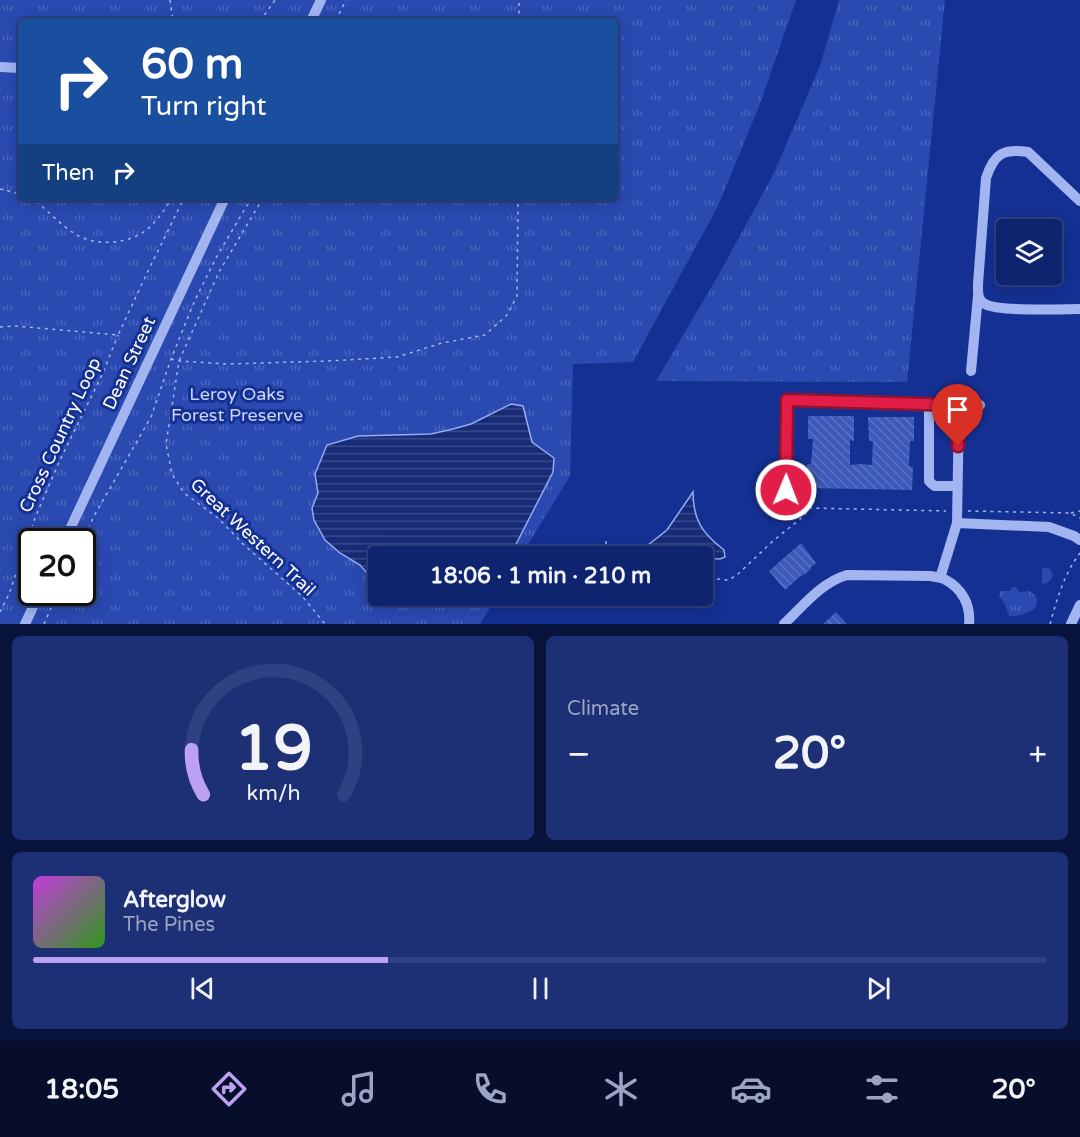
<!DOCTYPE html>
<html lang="en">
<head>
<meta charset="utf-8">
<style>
  body { margin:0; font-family:"Varela Round",sans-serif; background:#1d3076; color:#f1f3f6; height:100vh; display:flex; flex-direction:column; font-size:22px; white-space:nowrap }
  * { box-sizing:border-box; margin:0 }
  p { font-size:20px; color:#9ba4c2 }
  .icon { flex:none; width:33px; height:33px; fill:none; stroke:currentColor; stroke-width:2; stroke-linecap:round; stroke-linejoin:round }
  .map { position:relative; height:624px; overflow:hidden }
  .panel { display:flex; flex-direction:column; gap:12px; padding:12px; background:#08143c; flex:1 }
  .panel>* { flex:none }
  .banner { position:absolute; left:18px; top:18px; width:600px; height:183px; border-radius:6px; box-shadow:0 3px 15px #0003,0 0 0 2px #2f4181; background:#1a4fa0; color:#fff; overflow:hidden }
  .controls { position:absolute; left:996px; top:219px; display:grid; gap:12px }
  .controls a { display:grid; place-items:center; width:66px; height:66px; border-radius:6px; background:#0f246e; box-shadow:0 3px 15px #0003,0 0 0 2px #2f4181; font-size:30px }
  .speed { position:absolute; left:18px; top:528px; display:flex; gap:12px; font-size:30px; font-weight:700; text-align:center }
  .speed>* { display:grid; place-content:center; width:78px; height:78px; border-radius:50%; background:#0f246e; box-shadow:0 3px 15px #0003,0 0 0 2px #2f4181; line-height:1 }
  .speed .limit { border:3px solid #111; border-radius:9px; background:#fff; color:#111 }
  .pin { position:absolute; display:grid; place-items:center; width:51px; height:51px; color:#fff; margin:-62px -26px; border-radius:50% 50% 50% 0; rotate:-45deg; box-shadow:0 0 6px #0007 }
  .pin .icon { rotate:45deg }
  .me { position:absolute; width:66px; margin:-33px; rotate:1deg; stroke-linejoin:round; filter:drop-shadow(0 0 4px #0008) }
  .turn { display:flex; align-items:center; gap:21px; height:126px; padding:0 24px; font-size:27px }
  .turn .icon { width:78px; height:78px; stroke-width:2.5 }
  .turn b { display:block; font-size:42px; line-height:51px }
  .then { display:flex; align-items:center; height:57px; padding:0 24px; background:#0003; gap:12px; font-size:22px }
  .big { font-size:45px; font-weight:700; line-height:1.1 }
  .panel .widget { flex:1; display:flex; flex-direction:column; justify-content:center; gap:9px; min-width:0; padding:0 21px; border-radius:9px; background:#1d3076 }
  .panel .dial { align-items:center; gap:0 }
  .dial svg { height:156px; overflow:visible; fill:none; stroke:#2f4181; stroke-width:7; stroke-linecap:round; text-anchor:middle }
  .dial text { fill:#f1f3f6; stroke:none }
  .song { display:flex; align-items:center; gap:18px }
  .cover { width:72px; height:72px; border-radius:9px; background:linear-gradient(135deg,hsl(290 70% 55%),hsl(110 70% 35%)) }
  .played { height:6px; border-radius:3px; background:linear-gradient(90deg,#bca0f2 35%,#2f4181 35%) }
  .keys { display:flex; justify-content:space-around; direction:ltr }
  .heat { display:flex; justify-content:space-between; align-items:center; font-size:33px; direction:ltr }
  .panel .tiles { flex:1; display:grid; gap:12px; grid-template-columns:1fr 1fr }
  .widget:last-child { grid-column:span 2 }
  .trip { position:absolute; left:368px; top:546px; width:345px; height:60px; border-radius:6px; background:#0f246e; box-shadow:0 3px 15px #0003,0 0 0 2px #2f4181; font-weight:700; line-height:60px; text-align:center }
  .tabs { display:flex; height:96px; justify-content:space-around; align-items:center; background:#060e2c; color:#9ba4c2 }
  .tabs .icon { width:42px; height:42px }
  .tabs .active { color:#bca0f2 }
  .tabs b { font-size:27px; color:#f1f3f6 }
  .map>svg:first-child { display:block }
  .green { fill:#2a4ab2 }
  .park { fill:url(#park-tufts); fill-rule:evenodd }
  .water { fill:url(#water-rules); stroke:#94acf4; stroke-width:1.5 }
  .building { fill:url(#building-back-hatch) }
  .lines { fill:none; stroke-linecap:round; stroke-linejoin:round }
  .path { stroke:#a2b5f1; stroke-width:1.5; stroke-dasharray:3 4.5; stroke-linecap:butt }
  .minor { stroke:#a2b5f1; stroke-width:10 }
  .route-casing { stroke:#92132f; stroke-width:15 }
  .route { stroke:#e11d48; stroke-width:10 }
  .labels { text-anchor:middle; stroke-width:6; stroke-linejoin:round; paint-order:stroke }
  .street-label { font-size:18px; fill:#fff; stroke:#143093 }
  .park-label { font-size:18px; fill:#cad6fc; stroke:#143093 }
</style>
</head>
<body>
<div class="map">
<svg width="1080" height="624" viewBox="0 0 1080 624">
  <defs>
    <pattern id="park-tufts" width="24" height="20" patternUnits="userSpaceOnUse" patternTransform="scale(1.5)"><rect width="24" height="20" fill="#2a4ab2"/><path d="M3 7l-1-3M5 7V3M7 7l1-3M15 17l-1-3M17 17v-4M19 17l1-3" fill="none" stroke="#4a65be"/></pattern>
    <pattern id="water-rules" width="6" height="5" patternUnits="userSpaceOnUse" patternTransform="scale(1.5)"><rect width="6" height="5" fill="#172b77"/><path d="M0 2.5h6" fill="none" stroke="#3a4b8b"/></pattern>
    <pattern id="building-back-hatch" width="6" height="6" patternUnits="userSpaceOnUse" patternTransform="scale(1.5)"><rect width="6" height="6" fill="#3d5aba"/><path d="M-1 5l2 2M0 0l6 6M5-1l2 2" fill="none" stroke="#5a73c4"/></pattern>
  </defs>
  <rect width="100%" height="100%" fill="#143093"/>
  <path class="green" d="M1042,567L1050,569L1053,575C1051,581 1048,584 1042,584Z"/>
  <path class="park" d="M0,0H796L760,104L717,208L633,362L573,364L570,476L521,556H378V596H497L480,624H0ZM21,21H615V198H21ZM32,542H82V592H32Z
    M839,0H945L907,382L656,381L718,276L774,173L820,66Z
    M1013,587H1016L1019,592C1022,592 1025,591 1028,591C1031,592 1035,594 1036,597C1043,611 1018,617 1009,616L1005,604L999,596L1001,591H1009Z"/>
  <path class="water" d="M511,404L523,406L532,442L554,458L553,472L510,556H378V585L360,565L340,553L325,540L314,520L312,508L318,493L315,474L327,445L358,436L431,434L453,429L471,424Z
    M693,492C693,520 702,533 724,550L725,557L720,559L702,558V556L676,555L648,545L667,530Z"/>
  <path class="building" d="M808,416H854V441L850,440V465L861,464L872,465L873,441H869L868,417H914V441H910L909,466L913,467L912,490L807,488V464H811L813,439H808Z
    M801,543L816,563L810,568L811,569L804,575L803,574L785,590L769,571Z
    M836,612L847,624H823Z"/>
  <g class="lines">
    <path class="path" d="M170,0L173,21
      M260,21L275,0
      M337,21L339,14L346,0
      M519,21V0
      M0,189L21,194
      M30,198L36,201C49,212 61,225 75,234C98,248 135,244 153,224C160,217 166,207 172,198
      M263,198L219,272L179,361L166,444L172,474L184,493L218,518L244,545L302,596L325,624
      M0,327L15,326L118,335L149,269L184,198
      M171,359L179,361L228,364L328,361L397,357L442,343L485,335L507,315L517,296L518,198
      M791,500L808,508
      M968,511L1070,513L1080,518
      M1071,513L1080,511
      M606,541L607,556
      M82,542L94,516L151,417L171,359L195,300L216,258L246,207L253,198
      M702,578L729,580L738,574L774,540L804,516L809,508L946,511
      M0,612L9,594L35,518L59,462L102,375L118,335
      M44,624L58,592
      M1050,624C1057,599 1064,574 1080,553"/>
    <path class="minor" d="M311,21L321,0
      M0,67L21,68
      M1080,201L1028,152C1003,148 994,154 986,178L978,284C978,292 977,300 985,304C998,312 1062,309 1080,309
      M971,371L978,296
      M929,404V481L932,484L935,486H957
      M786,491L787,400L980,405
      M957,523L1049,527L1074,536L1080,540
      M64,542L225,198
      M940,578L957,523L959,405
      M25,624L40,592
      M784,624C803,606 822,582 847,575L930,576C935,577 940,577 944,579C962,588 971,605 969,624
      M1071,624L1080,605"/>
  </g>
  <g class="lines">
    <g class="route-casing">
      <path id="route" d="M786,490L787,400L958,405V446"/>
    </g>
    <use href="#route" class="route"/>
  </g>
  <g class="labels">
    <g class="street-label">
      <text transform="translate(129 363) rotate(-65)" y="6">Dean Street</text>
      <text transform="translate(60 435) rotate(-65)" y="6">Cross Country Loop</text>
      <text transform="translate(253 537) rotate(43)" y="6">Great Western Trail</text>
    </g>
    <g class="park-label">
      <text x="237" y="400">Leroy Oaks<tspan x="237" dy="21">Forest Preserve</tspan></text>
    </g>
  </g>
</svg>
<div class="controls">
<a><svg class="icon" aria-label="layers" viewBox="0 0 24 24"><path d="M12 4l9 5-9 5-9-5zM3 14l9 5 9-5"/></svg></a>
</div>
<div class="speed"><div class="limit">20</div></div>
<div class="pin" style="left:958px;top:446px;background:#d93025"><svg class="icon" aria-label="arrive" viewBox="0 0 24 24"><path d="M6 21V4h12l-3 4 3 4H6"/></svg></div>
<svg class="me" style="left:786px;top:490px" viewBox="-20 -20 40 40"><circle r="17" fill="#e11d48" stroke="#fff" stroke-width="3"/><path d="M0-11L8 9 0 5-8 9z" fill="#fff"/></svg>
<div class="trip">18:06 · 1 min · 210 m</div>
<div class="banner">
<div class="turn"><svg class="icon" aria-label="right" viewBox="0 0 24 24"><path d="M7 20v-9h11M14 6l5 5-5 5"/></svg><div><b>60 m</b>Turn right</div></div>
<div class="then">Then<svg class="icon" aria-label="right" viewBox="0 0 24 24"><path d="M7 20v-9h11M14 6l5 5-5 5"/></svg></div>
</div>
</div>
<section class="panel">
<div class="tiles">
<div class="widget dial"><svg viewBox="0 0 100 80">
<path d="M14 69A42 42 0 1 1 86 69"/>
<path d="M14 69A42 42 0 0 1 8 46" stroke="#bca0f2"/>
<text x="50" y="56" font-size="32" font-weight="700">19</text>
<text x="50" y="72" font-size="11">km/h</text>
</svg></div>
<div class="widget"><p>Climate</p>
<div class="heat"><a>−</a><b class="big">20°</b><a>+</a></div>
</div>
<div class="widget">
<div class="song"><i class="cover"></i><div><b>Afterglow</b><p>The Pines</p></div></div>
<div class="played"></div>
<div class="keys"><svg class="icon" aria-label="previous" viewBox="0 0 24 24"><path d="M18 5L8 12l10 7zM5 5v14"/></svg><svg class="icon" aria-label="pause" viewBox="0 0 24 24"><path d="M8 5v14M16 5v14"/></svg><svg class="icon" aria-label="next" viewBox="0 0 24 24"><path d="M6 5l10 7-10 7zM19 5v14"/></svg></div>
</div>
</div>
</section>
<nav class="tabs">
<b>18:05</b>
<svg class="icon active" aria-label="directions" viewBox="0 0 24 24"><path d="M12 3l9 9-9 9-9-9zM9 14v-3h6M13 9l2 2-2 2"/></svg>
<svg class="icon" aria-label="music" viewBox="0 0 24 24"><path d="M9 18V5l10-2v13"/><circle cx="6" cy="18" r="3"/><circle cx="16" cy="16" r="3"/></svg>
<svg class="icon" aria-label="phone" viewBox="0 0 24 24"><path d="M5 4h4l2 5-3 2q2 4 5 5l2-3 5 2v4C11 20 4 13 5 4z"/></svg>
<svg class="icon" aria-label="climate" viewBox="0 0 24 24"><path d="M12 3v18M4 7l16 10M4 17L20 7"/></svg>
<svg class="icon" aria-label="car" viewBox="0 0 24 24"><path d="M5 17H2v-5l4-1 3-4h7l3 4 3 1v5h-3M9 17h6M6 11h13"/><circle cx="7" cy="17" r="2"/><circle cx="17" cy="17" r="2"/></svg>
<svg class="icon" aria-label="filters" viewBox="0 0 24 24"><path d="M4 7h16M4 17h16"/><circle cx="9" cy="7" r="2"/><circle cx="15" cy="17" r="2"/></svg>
<b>20°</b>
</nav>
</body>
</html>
